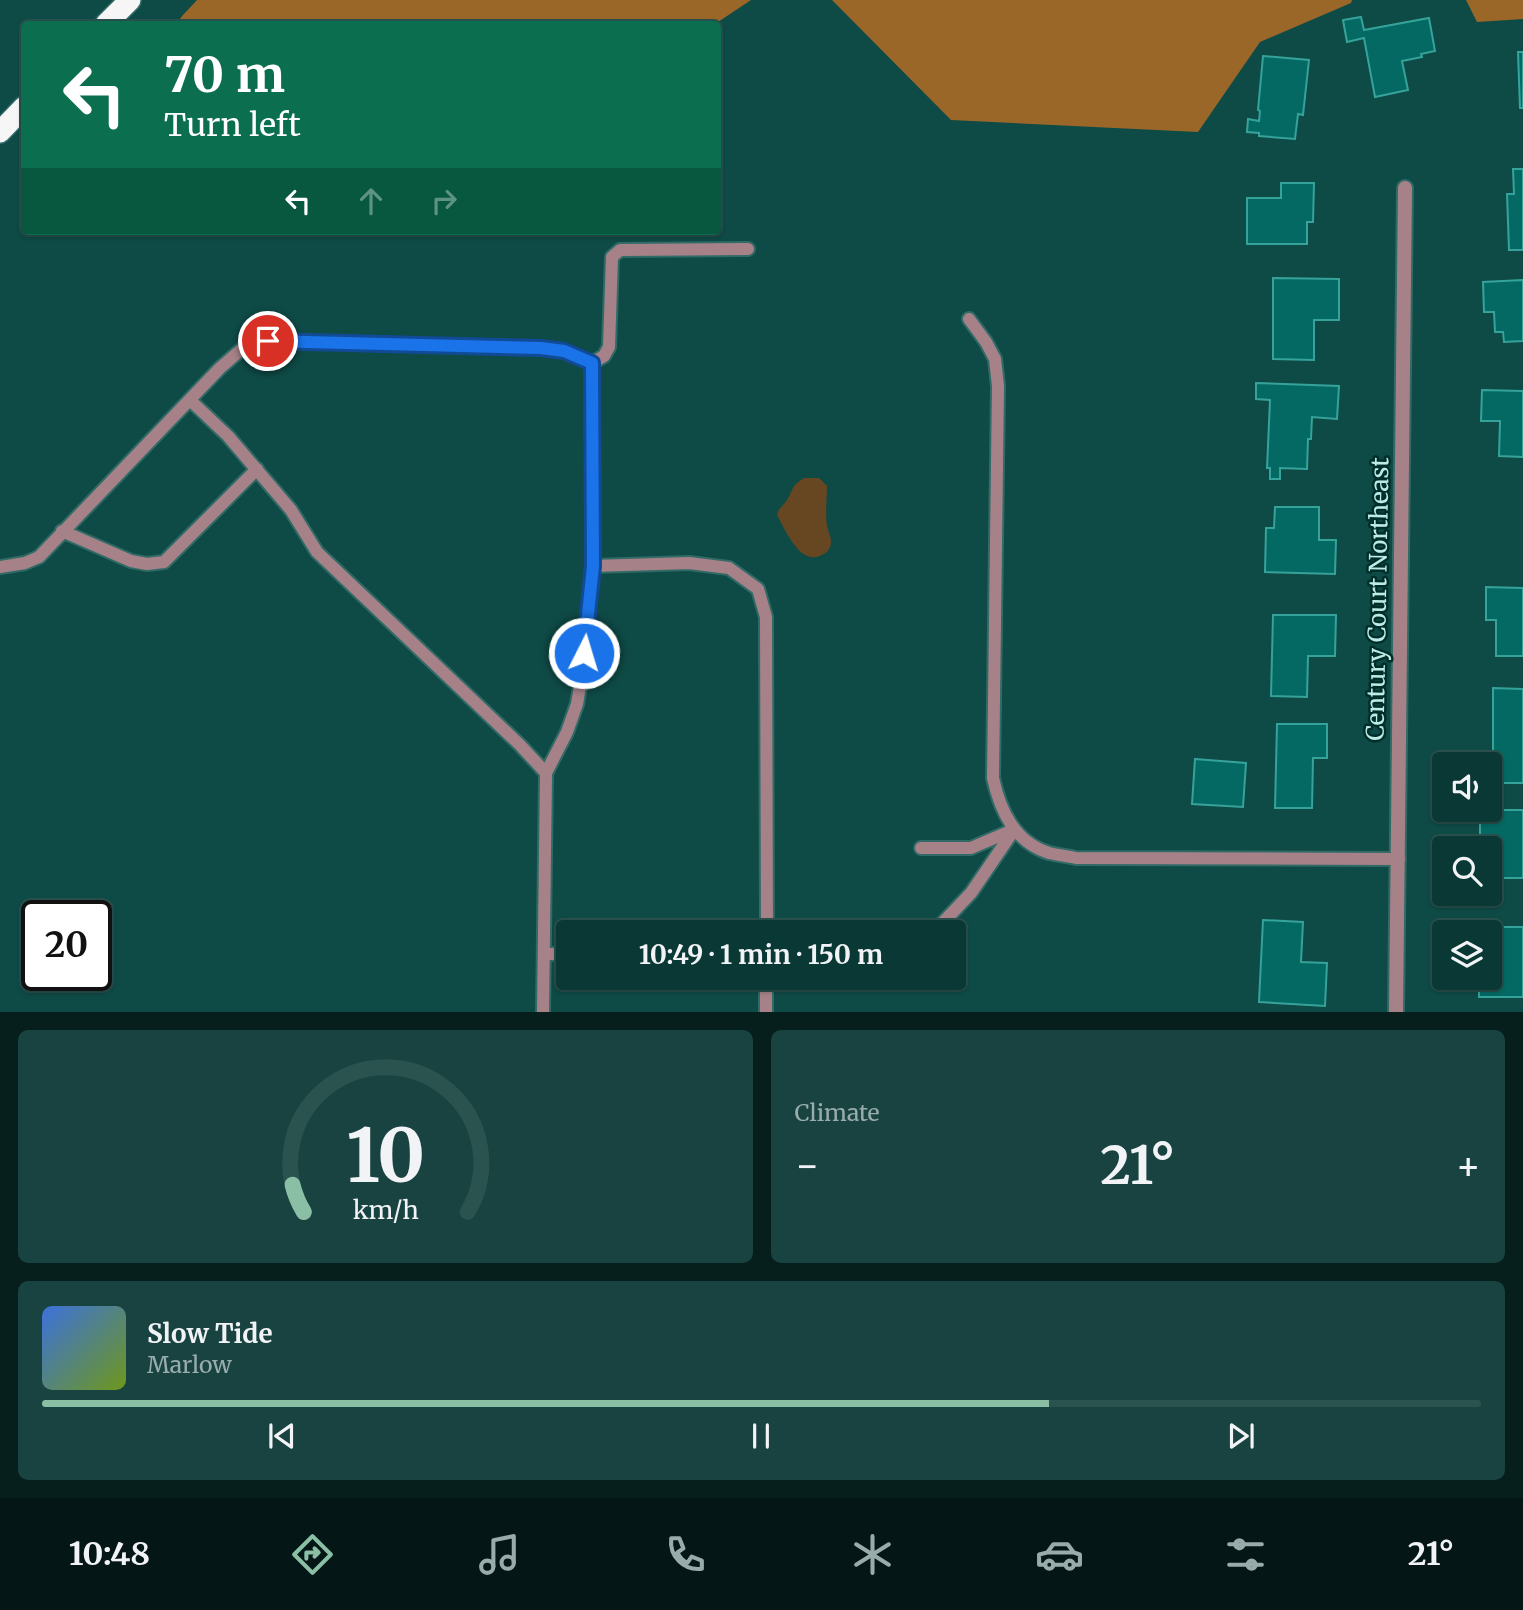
<!DOCTYPE html>
<html lang="en">
<head>
<meta charset="utf-8">
<style>
  body { margin:0; font-family:Merriweather,serif; background:#184340; color:#f1f3f6; height:100vh; display:flex; flex-direction:column; font-size:26px; white-space:nowrap }
  * { box-sizing:border-box; margin:0 }
  p { font-size:23px; color:#99acac }
  .icon { flex:none; width:38px; height:38px; fill:none; stroke:currentColor; stroke-width:2; stroke-linecap:round; stroke-linejoin:round }
  .map { position:relative; height:1012px; overflow:hidden }
  .drawer { display:flex; flex-direction:column; gap:18px; padding:18px; background:#061f1d; flex:1 }
  .drawer>* { flex:none }
  .hud { position:absolute; left:21px; top:21px; width:700px; height:214px; border-radius:7px; box-shadow:0 2px 5px #0004,0 0 0 2px #2a524f; background:#0b6e4f; color:#fff; overflow:hidden }
  .buttons { position:absolute; left:1432px; top:752px; display:grid; gap:14px }
  .buttons a { display:grid; place-items:center; width:70px; height:70px; border-radius:7px; background:#0a3834; box-shadow:0 2px 5px #0004,0 0 0 2px #2a524f; font-size:35px }
  .speed { position:absolute; left:21px; top:900px; display:flex; gap:14px; font-size:35px; font-weight:700; text-align:center }
  .speed>* { display:grid; place-content:center; width:91px; height:91px; border-radius:50%; background:#0a3834; box-shadow:0 2px 5px #0004,0 0 0 2px #2a524f; line-height:1 }
  .speed .limit { border:4px solid #111; border-radius:10px; background:#fff; color:#111 }
  .pin { position:absolute; display:grid; place-items:center; width:60px; height:60px; color:#fff; margin:-30px; border:4px solid #fff; border-radius:50%; box-shadow:0 2px 7px #0007 }
  .me { position:absolute; width:77px; margin:-38px; rotate:5deg; stroke-linejoin:round; filter:drop-shadow(0 0 5px #0008) }
  .turn { display:flex; align-items:center; gap:24px; height:147px; padding:0 28px; font-size:32px }
  .turn .icon { width:91px; height:91px; stroke-width:2.5 }
  .turn b { display:block; font-size:49px; line-height:60px }
  .lanes { display:flex; align-items:center; height:66px; padding:0 28px; background:#0003; justify-content:center; gap:35px; direction:ltr }
  .lanes .off { opacity:.35 }
  .big { font-size:52px; font-weight:700; line-height:1.1 }
  .drawer .tile { flex:1; display:flex; flex-direction:column; justify-content:center; gap:10px; min-width:0; padding:0 24px; border-radius:10px; background:#184340 }
  .drawer .dial { align-items:center; gap:0 }
  .dial svg { height:182px; overflow:visible; fill:none; stroke:#2a524f; stroke-width:7; stroke-linecap:round; text-anchor:middle }
  .dial text { fill:#f1f3f6; stroke:none }
  .song { display:flex; align-items:center; gap:21px }
  .cover { width:84px; height:84px; border-radius:10px; background:linear-gradient(135deg,hsl(220 70% 55%),hsl(80 70% 35%)) }
  .played { height:7px; border-radius:4px; background:linear-gradient(90deg,#8abfa5 70%,#2a524f 70%) }
  .keys { display:flex; justify-content:space-around; direction:ltr }
  .heat { display:flex; justify-content:space-between; align-items:center; font-size:38px; direction:ltr }
  .drawer .tiles { flex:1; display:grid; gap:18px; grid-template-columns:1fr 1fr }
  .tile:last-child { grid-column:span 2 }
  .trip { position:absolute; left:556px; top:920px; width:410px; height:70px; border-radius:7px; background:#0a3834; box-shadow:0 2px 5px #0004,0 0 0 2px #2a524f; font-weight:700; line-height:70px; text-align:center }
  .dock { display:flex; height:112px; justify-content:space-around; align-items:center; background:#041615; color:#99acac }
  .dock .icon { width:49px; height:49px }
  .dock .current { color:#8abfa5 }
  .dock b { font-size:32px; color:#f1f3f6 }
  .map>svg:first-child { display:block }
  .green { fill:#674722 }
  .forest { fill:#9b6729 }
  .building { fill:#056963; stroke:#35a39a; stroke-width:2 }
  .lines { fill:none; stroke-linecap:round; stroke-linejoin:round }
  .lane-casing { stroke:#316a66; stroke-width:16 }
  .street-casing { stroke:#316a66; stroke-width:18 }
  .highway-casing { stroke:#316a66; stroke-width:24 }
  .lane { stroke:#a68288; stroke-width:12 }
  .street { stroke:#a68288; stroke-width:14 }
  .highway { stroke:#f6f6f6; stroke-width:21 }
  .route-casing { stroke:#114b97; stroke-width:18 }
  .route { stroke:#1a73e8; stroke-width:12 }
  .labels { text-anchor:middle; stroke-width:5; stroke-linejoin:round; paint-order:stroke }
  .street-label { font-size:24px; fill:#bdece6; stroke:#002f2b }
</style>
</head>
<body>
<div class="map">
<svg width="1523" height="1012" viewBox="0 0 1523 1012">
  <rect width="100%" height="100%" fill="#0e4a46"/>
  <path class="green" d="M804,478H819L827,486C827,499 825,513 827,526C828,531 831,537 831,542C831,548 827,553 822,555C800,567 785,529 777,515C779,507 783,506 787,500C795,487 790,487 804,478Z"/>
  <path class="forest" d="M197,0H751L715,24H176L183,15Z
    M832,0H1352L1351,3L1260,42L1198,132L951,120Z
    M1466,0H1523V19L1477,22Z"/>
  <path class="building" d="M1361,17L1364,30L1429,18L1435,51L1421,54L1422,57L1402,61L1408,90L1375,97L1364,38L1347,42L1343,20Z
    M1518,52H1523V108H1520Z
    M1263,56L1309,60L1303,115L1298,114L1295,139L1259,136V133L1247,132L1248,119L1259,121L1260,111L1258,110Z
    M1513,169H1523V250H1509L1507,194H1514Z
    M1281,183H1314L1313,222H1307V244H1247V198H1281Z
    M1273,278L1339,279V320H1314V360L1273,359Z
    M1523,280V341L1504,342L1503,332H1495L1494,312H1484L1483,282Z
    M1256,383L1339,386L1337,419L1312,417L1311,439H1308L1307,469L1280,468V479H1270V468H1267L1270,400L1256,399Z
    M1482,390L1523,391V457L1499,456L1500,421H1481Z
    M1275,507H1319V540H1336L1335,574L1265,572L1266,528H1274Z
    M1486,587L1523,588V656H1496V620H1486Z
    M1273,615H1336L1335,656H1308L1307,697L1271,696Z
    M1493,688L1523,689V783H1489V765H1480V752H1493Z
    M1277,724H1327V758H1313L1312,808H1275Z
    M1195,759L1246,763L1243,807L1192,804Z
    M1480,810H1523V878H1501L1502,841H1480Z
    M1263,920L1303,922L1301,962L1327,963L1325,1006L1259,1002Z
    M1489,927H1523V997H1479V978H1489Z"/>
  <g class="lines">
    <g class="lane-casing">
      <path id="lane" d="M969,319L986,342L995,359L998,386L993,778C1000,810 1014,842 1049,853C1057,855 1067,856 1076,858L1399,859
        M592,363L604,356L609,347L612,257L620,250L748,249
        M190,400L228,436L291,510L317,552L520,745L546,773
        M62,531L131,561L147,564L164,562L257,469
        M593,566L689,563L729,568L758,589L766,617L767,933
        M0,567L25,563L39,557L220,368L243,348L268,341L541,348L564,351L592,363
        M921,848H971L1013,830
        M933,933L971,893L1014,830
        M544,954H569
        M543,1012L546,773L567,732L577,704L582,674L593,566L592,363
        M766,1012V978"/>
    </g>
    <g class="street-casing">
      <path id="street" d="M1396,1012L1405,188"/>
    </g>
    <g class="highway-casing">
      <path id="highway" d="M106,24L130,0
        M0,132L24,107"/>
    </g>
    <use href="#lane" class="lane"/>
    <use href="#street" class="street"/>
    <use href="#highway" class="highway"/>
  </g>
  <g class="lines">
    <g class="route-casing">
      <path id="route" d="M268,341L541,348L564,351L592,363L593,566L584,653"/>
    </g>
    <use href="#route" class="route"/>
  </g>
  <g class="labels">
    <g class="street-label">
      <text transform="translate(1378 599) rotate(-89)" y="8">Century Court Northeast</text>
    </g>
  </g>
</svg>
<div class="buttons">
<a><svg class="icon" aria-label="sound" viewBox="0 0 24 24"><path d="M4 9h4l5-4v14l-5-4H4zM17 9q2 3 0 6"/></svg></a>
<a><svg class="icon" aria-label="search" viewBox="0 0 24 24"><circle cx="10" cy="10" r="6"/><path d="M15 15l6 6"/></svg></a>
<a><svg class="icon" aria-label="layers" viewBox="0 0 24 24"><path d="M12 4l9 5-9 5-9-5zM3 14l9 5 9-5"/></svg></a>
</div>
<div class="speed"><div class="limit">20</div></div>
<div class="pin" style="left:268px;top:341px;background:#d93025"><svg class="icon" aria-label="arrive" viewBox="0 0 24 24"><path d="M6 21V4h12l-3 4 3 4H6"/></svg></div>
<svg class="me" style="left:584px;top:653px" viewBox="-20 -20 40 40"><circle r="17" fill="#1a73e8" stroke="#fff" stroke-width="3"/><path d="M0-11L8 9 0 5-8 9z" fill="#fff"/></svg>
<div class="trip">10:49 · 1 min · 150 m</div>
<div class="hud">
<div class="turn"><svg class="icon" aria-label="left" viewBox="0 0 24 24"><path d="M17 20v-9H6M10 6l-5 5 5 5"/></svg><div><b>70 m</b>Turn left</div></div>
<div class="lanes"><svg class="icon" aria-label="left" viewBox="0 0 24 24"><path d="M17 20v-9H6M10 6l-5 5 5 5"/></svg><svg class="icon off" aria-label="ahead" viewBox="0 0 24 24"><path d="M12 20V5M6 11l6-6 6 6"/></svg><svg class="icon off" aria-label="right" viewBox="0 0 24 24"><path d="M7 20v-9h11M14 6l5 5-5 5"/></svg></div>
</div>
</div>
<section class="drawer">
<div class="tiles">
<div class="tile dial"><svg viewBox="0 0 100 80">
<path d="M14 69A42 42 0 1 1 86 69"/>
<path d="M14 69A42 42 0 0 1 9 57" stroke="#8abfa5"/>
<text x="50" y="56" font-size="32" font-weight="700">10</text>
<text x="50" y="72" font-size="11">km/h</text>
</svg></div>
<div class="tile"><p>Climate</p>
<div class="heat"><a>−</a><b class="big">21°</b><a>+</a></div>
</div>
<div class="tile">
<div class="song"><i class="cover"></i><div><b>Slow Tide</b><p>Marlow</p></div></div>
<div class="played"></div>
<div class="keys"><svg class="icon" aria-label="previous" viewBox="0 0 24 24"><path d="M18 5L8 12l10 7zM5 5v14"/></svg><svg class="icon" aria-label="pause" viewBox="0 0 24 24"><path d="M8 5v14M16 5v14"/></svg><svg class="icon" aria-label="next" viewBox="0 0 24 24"><path d="M6 5l10 7-10 7zM19 5v14"/></svg></div>
</div>
</div>
</section>
<nav class="dock">
<b>10:48</b>
<svg class="icon current" aria-label="directions" viewBox="0 0 24 24"><path d="M12 3l9 9-9 9-9-9zM9 14v-3h6M13 9l2 2-2 2"/></svg>
<svg class="icon" aria-label="music" viewBox="0 0 24 24"><path d="M9 18V5l10-2v13"/><circle cx="6" cy="18" r="3"/><circle cx="16" cy="16" r="3"/></svg>
<svg class="icon" aria-label="phone" viewBox="0 0 24 24"><path d="M5 4h4l2 5-3 2q2 4 5 5l2-3 5 2v4C11 20 4 13 5 4z"/></svg>
<svg class="icon" aria-label="climate" viewBox="0 0 24 24"><path d="M12 3v18M4 7l16 10M4 17L20 7"/></svg>
<svg class="icon" aria-label="car" viewBox="0 0 24 24"><path d="M5 17H2v-5l4-1 3-4h7l3 4 3 1v5h-3M9 17h6M6 11h13"/><circle cx="7" cy="17" r="2"/><circle cx="17" cy="17" r="2"/></svg>
<svg class="icon" aria-label="filters" viewBox="0 0 24 24"><path d="M4 7h16M4 17h16"/><circle cx="9" cy="7" r="2"/><circle cx="15" cy="17" r="2"/></svg>
<b>21°</b>
</nav>
</body>
</html>
